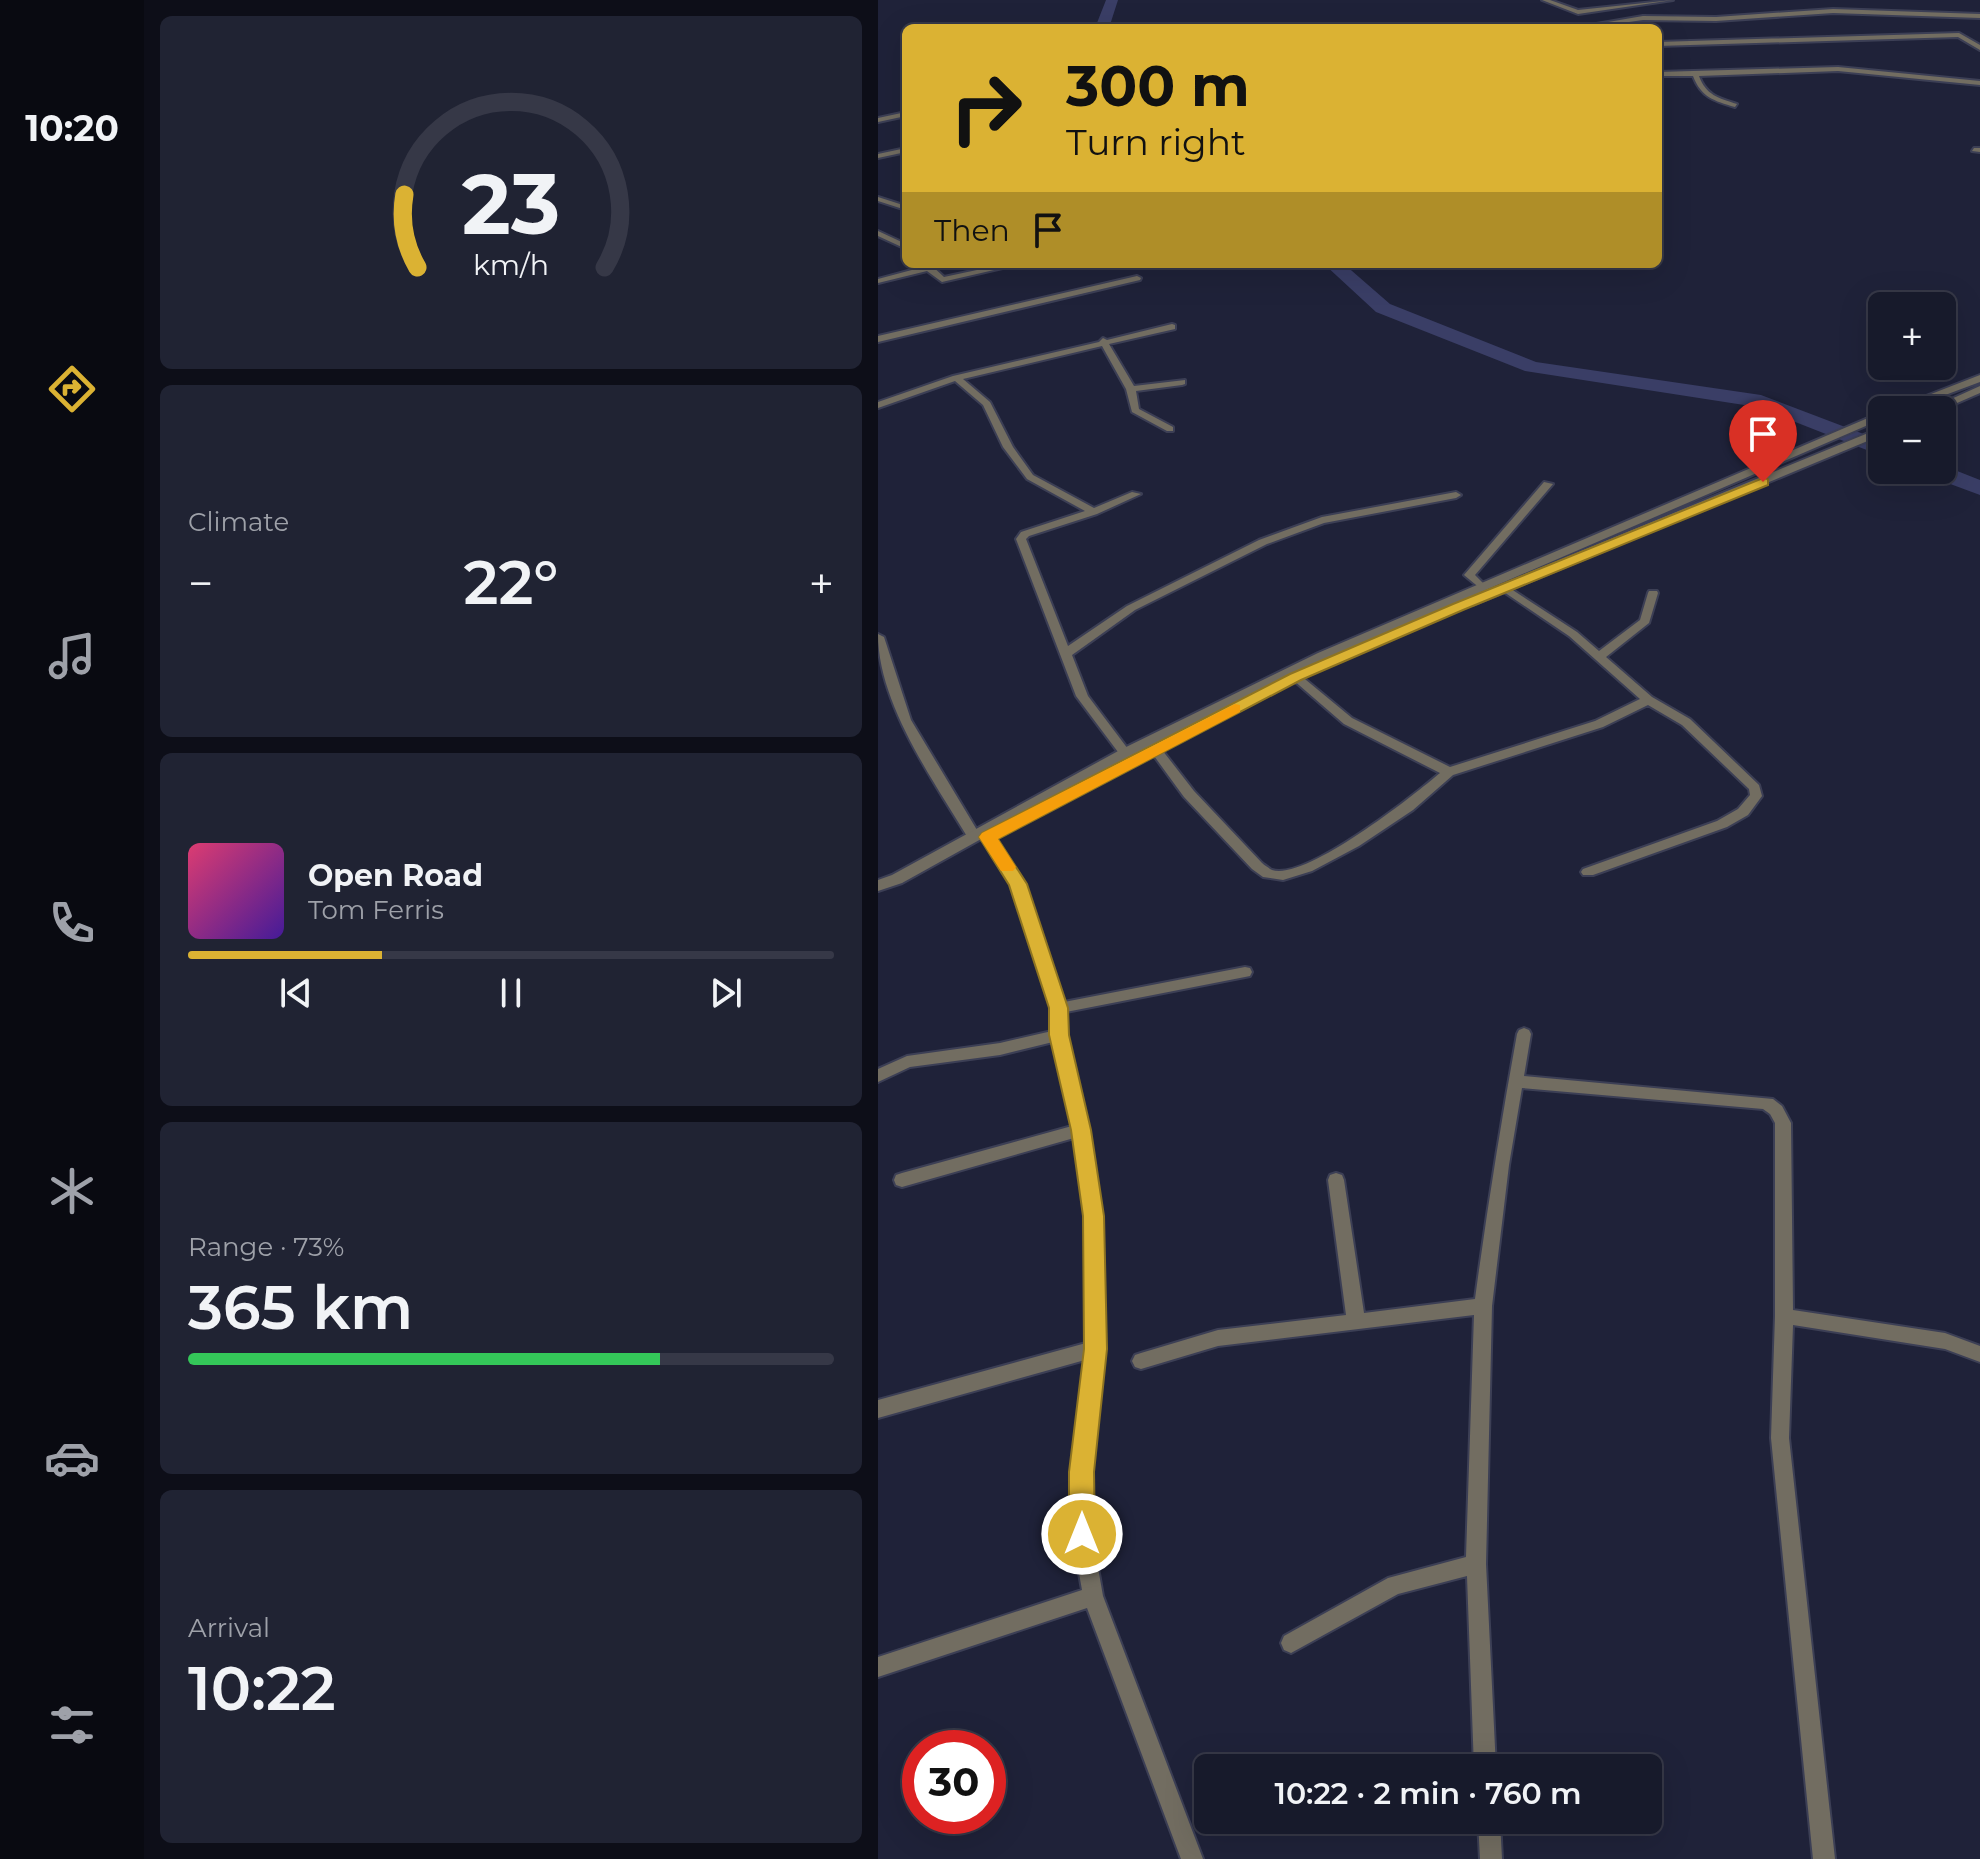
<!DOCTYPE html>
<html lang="en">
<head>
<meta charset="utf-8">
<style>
  body { margin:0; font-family:Montserrat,sans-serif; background:#202333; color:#f1f3f6; height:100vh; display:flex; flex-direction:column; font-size:30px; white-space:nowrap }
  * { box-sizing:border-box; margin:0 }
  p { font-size:26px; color:#9ea1a9 }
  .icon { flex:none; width:44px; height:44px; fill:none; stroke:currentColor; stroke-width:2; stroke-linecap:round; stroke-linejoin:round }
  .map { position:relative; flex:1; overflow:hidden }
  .details { display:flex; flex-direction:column; gap:16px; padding:16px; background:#0d0e18; width:734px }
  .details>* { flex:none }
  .guide { position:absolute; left:24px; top:24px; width:760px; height:244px; border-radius:12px; box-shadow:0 8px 32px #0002,0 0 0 2px #363847; background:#dbb233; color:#111; overflow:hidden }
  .fabs { position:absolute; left:990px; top:292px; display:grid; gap:16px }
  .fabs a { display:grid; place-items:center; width:88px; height:88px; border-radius:12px; background:#171a2b; box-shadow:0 8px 32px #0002,0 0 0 2px #363847; font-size:40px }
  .speed { position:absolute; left:24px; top:1730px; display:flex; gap:16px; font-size:40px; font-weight:700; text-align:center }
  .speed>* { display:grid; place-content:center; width:104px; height:104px; border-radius:50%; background:#171a2b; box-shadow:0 8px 32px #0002,0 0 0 2px #363847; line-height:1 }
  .speed .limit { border:12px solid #d22; background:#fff; color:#111 }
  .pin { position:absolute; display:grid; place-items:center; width:68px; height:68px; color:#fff; margin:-82px -34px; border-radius:50% 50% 50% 0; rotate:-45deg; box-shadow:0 0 8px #0007 }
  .pin .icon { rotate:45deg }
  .me { position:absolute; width:88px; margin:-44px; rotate:0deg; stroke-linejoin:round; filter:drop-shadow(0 0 6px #0008) }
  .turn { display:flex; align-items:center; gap:28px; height:168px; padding:0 32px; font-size:36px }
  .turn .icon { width:104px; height:104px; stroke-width:2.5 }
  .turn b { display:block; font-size:56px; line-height:68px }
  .then { display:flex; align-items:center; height:76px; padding:0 32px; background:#0003; gap:16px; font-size:30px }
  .big { font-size:60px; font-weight:600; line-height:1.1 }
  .details .card { flex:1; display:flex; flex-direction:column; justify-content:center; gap:12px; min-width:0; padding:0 28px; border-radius:12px; background:#202333 }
  .details .dial { align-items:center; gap:0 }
  .dial svg { height:208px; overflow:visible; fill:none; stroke:#363847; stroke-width:7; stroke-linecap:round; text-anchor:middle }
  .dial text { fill:#f1f3f6; stroke:none }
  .song { display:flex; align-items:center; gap:24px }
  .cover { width:96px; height:96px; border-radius:12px; background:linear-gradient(135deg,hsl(340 70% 55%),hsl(260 70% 35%)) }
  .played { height:8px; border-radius:4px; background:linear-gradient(90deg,#dbb233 30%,#363847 30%) }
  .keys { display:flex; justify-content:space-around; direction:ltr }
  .heat { display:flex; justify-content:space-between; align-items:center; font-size:44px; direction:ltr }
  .charge { height:12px; border-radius:6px; background:linear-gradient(90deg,#34c759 73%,#363847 0) }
  .trip { position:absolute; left:316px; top:1754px; width:468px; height:80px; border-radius:12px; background:#171a2b; box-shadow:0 8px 32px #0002,0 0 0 2px #363847; font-weight:600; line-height:80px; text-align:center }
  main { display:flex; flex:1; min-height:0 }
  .tab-bar { display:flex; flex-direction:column; width:144px; justify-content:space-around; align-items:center; background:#090a11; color:#9ea1a9 }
  .tab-bar .icon { width:56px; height:56px }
  .tab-bar .current { color:#dbb233 }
  .tab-bar b { font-size:36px; color:#f1f3f6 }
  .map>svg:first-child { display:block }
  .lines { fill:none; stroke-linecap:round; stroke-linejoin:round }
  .river { fill:#3a3e66; fill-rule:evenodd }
  .minor-casing { stroke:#3c3f55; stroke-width:4 }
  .tertiary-casing { stroke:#3c3f55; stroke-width:4 }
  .minor { fill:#726d61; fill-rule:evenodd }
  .tertiary { fill:#726d61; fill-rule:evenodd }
  .route { fill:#dbb233; stroke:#8e7421; stroke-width:2 }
  .slow { fill:#f59e0b }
</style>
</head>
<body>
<main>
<nav class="tab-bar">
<b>10:20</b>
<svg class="icon current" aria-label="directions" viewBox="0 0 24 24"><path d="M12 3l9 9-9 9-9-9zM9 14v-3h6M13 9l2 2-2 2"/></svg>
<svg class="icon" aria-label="music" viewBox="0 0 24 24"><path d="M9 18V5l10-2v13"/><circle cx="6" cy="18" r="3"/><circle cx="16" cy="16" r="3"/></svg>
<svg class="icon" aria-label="phone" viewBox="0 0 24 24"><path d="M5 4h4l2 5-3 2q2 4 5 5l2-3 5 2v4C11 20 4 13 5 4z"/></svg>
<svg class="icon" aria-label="climate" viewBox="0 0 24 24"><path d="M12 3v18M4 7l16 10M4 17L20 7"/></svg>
<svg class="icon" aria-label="car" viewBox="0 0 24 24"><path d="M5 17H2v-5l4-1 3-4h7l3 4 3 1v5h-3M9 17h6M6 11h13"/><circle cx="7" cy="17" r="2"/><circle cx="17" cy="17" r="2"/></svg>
<svg class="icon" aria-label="filters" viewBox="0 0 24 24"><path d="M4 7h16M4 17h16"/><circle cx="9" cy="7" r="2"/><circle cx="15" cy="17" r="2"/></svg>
</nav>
<section class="details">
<div class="card dial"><svg viewBox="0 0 100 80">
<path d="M14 69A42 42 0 1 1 86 69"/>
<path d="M14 69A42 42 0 0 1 9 41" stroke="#dbb233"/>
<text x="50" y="56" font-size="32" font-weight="700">23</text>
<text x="50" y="72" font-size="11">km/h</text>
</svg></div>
<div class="card"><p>Climate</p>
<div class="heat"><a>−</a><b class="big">22°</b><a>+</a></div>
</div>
<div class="card">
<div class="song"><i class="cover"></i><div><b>Open Road</b><p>Tom Ferris</p></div></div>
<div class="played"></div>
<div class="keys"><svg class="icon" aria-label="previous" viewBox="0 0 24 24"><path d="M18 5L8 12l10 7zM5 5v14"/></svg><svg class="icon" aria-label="pause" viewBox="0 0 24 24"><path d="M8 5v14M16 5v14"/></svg><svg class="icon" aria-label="next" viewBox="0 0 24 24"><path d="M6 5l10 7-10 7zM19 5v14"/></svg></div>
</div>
<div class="card"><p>Range · 73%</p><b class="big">365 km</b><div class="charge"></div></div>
<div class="card"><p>Arrival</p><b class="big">10:22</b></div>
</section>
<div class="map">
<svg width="1102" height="1859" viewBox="0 0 1102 1859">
  <rect width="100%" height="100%" fill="#1f2239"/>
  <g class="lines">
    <path class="river" d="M228,0H240L231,28H217Z
      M446,264H466L512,304L658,362L883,395L1004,441V456L879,407L647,371L498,312Z
      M1064,465L1102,480V495L1048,475L1045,470H1064Z"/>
    <g class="minor-casing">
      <path id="minor" d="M664,0H672L700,10L795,0L700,14Z
        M955,9L1102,14V18L955,13L838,21L765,20L709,28L701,27L765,16L838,17Z
        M1081,33L1102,45V50L1080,37L780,46V42Z
        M960,67L1102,81V85L960,71L821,76C828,95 840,98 859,104L857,107C836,101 823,97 815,76H780V72Z
        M28,112V116L0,122V118Z
        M28,148V152L0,158V154Z
        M1096,148H1102V152L1094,151Z
        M0,197L28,206V210L0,201Z
        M0,231L28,244V249L0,236Z
        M43,264H52L66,277L127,264H142L64,282L49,271L0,283V279L45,267Z
        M259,276L263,278L262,280L0,342V336Z
        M294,324L297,325V329L231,344L256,386L307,380V384L304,385L258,391L261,409L295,427V431H289L254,412L248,389L224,346L85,379L112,402L135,447L155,475L216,508L254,492L263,494L219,514L151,536L148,539L190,646L249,606L381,540L444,517L578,492L583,495L578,498L446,523L389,544L257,610L194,655L210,696L253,753L247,757L243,756L198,696L138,539L143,532L207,511L149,479L125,447L105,405L77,381L0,408V402L75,376L221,342L225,338L229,340Z
        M666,482L675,484L597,575L608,586L603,589L586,575Z
        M627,585L699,632L721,651L762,620L770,593L771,591H779L780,593L771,623L728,657L774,697L812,719L881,785L884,796L870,815L849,827L715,875H705L703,872L705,869L839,821L860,809L872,795L871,789L804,725L770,705L725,727L575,775L535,810L481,846L434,871L405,880L385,877L374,869L306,797L271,749L277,745L281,746L316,791L384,863C385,864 392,869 394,870C428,881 536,795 562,773L466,724L414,679V675H422L474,718L572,767L717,721L762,699L691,636L623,590L622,588Z
        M0,634L6,637L33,720L102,835L100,838H90C55,780 0,703 0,634Z
        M110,833L115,834L147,884L186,1002L367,967L372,968L374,972L372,976L367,977L188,1012V1035L211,1130L224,1216L226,1349L212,1472L214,1534L225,1596L325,1859H303L209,1608L0,1677V1657L204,1590L194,1534V1472L207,1360L0,1418V1400L208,1343V1216L196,1138L24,1187L18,1185L16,1180L18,1175L24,1173L194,1126L175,1042L122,1055L32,1067L0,1082V1069L29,1056L122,1043L174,1031V1008L133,884L103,837Z
        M646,1028L651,1030L653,1034L646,1076L895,1099L904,1106L913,1123L915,1310L1067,1333L1102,1346V1362L1067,1349L915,1325L911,1438L957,1859H935L893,1438L897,1316V1123L892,1114L885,1109L644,1088L631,1165L614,1306L608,1564L618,1768H596L589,1576L520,1594L413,1653L406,1650L403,1643L406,1636L510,1578L588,1557L596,1315L340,1346L263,1369L257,1367L254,1361L257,1355L263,1353L340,1330L468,1315L450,1180L452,1175L458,1173L464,1175L466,1180L486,1313L597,1299C609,1210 623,1122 639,1034L641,1030Z
        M600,1820H622L624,1859H602Z"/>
    </g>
    <g class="tertiary-casing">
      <path id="tertiary" d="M1102,375V382L1027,410H1012Z
        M1102,386V393L1063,410H1049Z
        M1004,412V419L596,595L1000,429L1004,428V435L595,605H587L586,600L450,659L252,756L24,883L0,891V880L14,875L242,750L440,653Z"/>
    </g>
    <use href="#minor" class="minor"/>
    <use href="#tertiary" class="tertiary"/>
  </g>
  <path class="route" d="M885,478L890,479V485L585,610L423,680L120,839L149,884L190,1008L191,1035L213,1130L226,1216L229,1349L216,1472L217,1534L213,1543L204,1547L195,1543L191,1534V1472L206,1349L205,1216L193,1130L171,1035V1008L131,885L101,837L104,833L412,674L575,604Z"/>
  <path class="slow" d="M357,704L362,705V712L120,839L138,867L135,871H123L101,837L104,833Z"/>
</svg>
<div class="fabs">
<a>+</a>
<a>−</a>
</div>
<div class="speed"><div class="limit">30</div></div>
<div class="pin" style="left:885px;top:482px;background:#d93025"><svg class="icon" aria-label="arrive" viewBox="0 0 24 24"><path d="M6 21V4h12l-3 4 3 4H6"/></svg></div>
<svg class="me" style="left:204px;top:1534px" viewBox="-20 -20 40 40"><circle r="17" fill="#dbb233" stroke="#fff" stroke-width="3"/><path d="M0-11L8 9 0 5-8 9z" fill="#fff"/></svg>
<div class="trip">10:22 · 2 min · 760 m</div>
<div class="guide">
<div class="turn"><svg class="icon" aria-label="right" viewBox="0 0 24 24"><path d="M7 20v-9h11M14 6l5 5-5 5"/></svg><div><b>300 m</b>Turn right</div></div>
<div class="then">Then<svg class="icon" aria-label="arrive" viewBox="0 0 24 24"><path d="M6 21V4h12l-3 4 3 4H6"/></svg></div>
</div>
</div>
</main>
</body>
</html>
